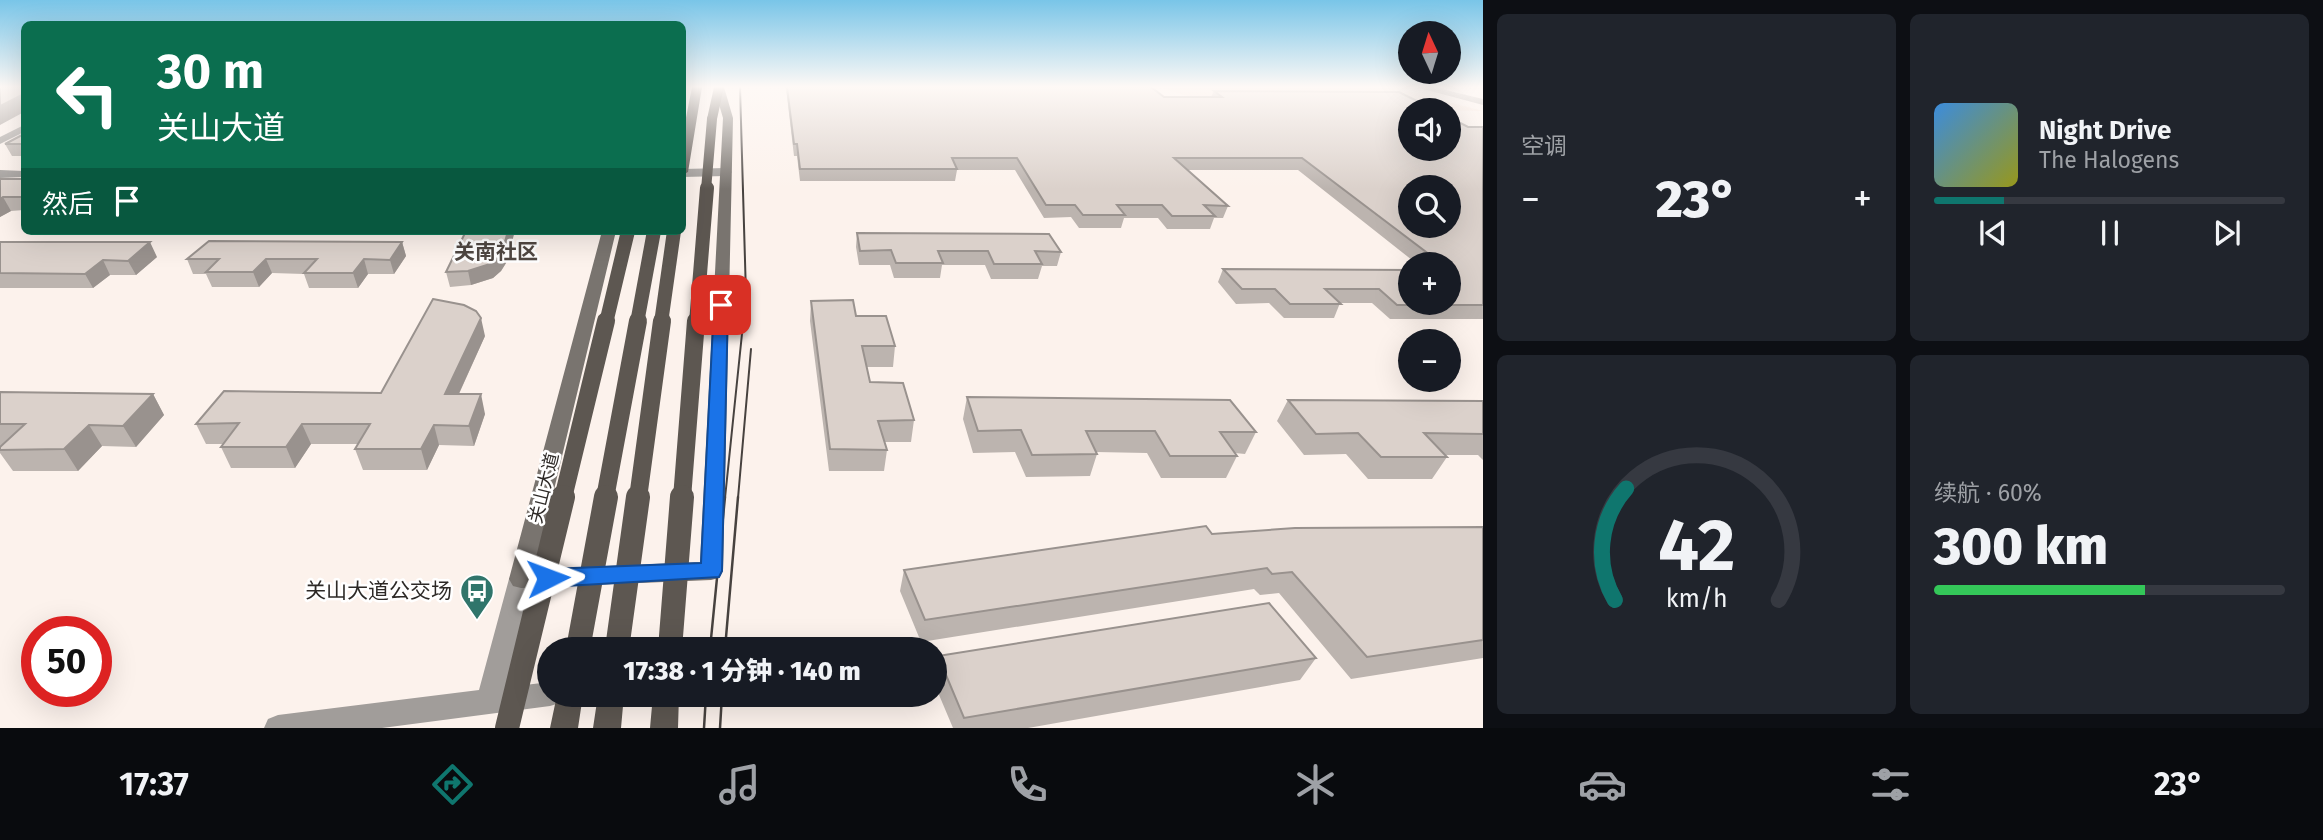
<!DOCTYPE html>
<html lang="zh">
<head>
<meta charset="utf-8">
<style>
  body { margin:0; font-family:"Fira Sans","Noto Sans SC",sans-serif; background:#20242c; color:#f1f3f6; height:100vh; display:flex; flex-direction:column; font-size:26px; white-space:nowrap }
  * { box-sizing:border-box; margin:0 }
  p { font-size:23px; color:#9ea1a6 }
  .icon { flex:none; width:38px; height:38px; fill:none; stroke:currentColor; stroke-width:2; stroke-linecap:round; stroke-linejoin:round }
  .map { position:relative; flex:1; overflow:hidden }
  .details { display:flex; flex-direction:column; gap:14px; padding:14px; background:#0d0f14; width:840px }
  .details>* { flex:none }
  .banner { position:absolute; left:21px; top:21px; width:665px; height:214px; border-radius:10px; box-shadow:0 7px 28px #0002; background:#0b6e4f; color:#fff; overflow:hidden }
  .needle { width:46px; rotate:356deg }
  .buttons { position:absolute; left:1398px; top:21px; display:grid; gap:14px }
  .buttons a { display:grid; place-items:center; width:63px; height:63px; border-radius:50%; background:#171b24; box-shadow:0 7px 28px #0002; font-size:35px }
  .speed { position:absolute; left:21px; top:616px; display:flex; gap:14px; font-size:35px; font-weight:700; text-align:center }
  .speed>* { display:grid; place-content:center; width:91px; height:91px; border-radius:50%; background:#171b24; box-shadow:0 7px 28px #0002; line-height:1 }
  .speed .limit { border:10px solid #d22; background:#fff; color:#111 }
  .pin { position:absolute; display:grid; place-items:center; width:60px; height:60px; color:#fff; margin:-30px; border-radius:14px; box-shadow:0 4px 10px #0006 }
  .me { position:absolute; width:77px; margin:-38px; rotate:87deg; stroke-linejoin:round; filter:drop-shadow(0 0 5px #0008) }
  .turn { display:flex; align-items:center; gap:24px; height:147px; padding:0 21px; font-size:32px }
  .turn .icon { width:91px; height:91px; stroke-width:2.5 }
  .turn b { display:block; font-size:49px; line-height:60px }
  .then { display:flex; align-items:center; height:66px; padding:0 21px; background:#0003; gap:14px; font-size:26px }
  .big { font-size:52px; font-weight:800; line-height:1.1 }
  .details .widget { flex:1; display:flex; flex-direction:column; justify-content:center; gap:10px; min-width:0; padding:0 24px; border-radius:10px; background:#20242c }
  .details .dial { align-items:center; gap:0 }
  .dial svg { height:182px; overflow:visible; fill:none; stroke:#363941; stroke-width:7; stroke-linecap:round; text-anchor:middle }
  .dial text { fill:#f1f3f6; stroke:none }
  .song { display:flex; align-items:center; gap:21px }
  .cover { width:84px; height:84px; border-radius:10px; background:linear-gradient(135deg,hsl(210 70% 55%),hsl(60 70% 35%)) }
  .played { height:7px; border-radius:4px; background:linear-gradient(90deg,#0f766e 20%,#363941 20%) }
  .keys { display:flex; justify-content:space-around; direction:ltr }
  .heat { display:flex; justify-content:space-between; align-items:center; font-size:38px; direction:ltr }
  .charge { height:10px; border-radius:5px; background:linear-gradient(90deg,#34c759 60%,#363941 0) }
  .details .tiles { flex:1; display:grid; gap:14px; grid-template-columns:repeat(2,1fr) }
  .trip { position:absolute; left:537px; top:637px; width:410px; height:70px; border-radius:35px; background:#171b24; box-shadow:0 7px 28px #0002; font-weight:800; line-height:70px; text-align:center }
  .dock { display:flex; height:112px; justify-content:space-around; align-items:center; background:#090b0e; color:#9ea1a6 }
  .dock .icon { width:49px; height:49px }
  .dock .on { color:#0f766e }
  .dock b { font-size:32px; color:#f1f3f6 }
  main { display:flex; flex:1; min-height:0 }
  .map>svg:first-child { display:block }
  .built { fill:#f7e5da }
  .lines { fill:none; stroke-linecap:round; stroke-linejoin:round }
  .minor { fill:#a19d9a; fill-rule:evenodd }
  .secondary { fill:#79746f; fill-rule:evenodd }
  .primary { fill:#5d5751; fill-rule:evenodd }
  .tram-far1 { stroke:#47423f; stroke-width:2 }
  .tram { stroke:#47423f; stroke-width:2.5 }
  .primary-bridge-far3 { stroke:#5d5751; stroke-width:10 }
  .primary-bridge-far2 { stroke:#5d5751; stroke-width:14 }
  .primary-bridge-far1 { stroke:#5d5751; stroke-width:18 }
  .primary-bridge { stroke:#5d5751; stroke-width:24 }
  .wall { fill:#bcb4af }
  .shaded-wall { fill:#99928e }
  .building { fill:#dbd1cb; stroke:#99928e; stroke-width:2; fill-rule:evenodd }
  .route { fill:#1a73e8; stroke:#114b97; stroke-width:2 }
  .labels { text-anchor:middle; stroke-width:5; stroke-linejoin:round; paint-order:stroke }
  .street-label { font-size:18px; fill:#2d2926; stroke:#fff }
  .quarter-label { font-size:21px; font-weight:bold; fill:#4f4742; stroke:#fff }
  .near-poi-label { font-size:21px; fill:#2d2926; stroke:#fff; text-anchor:end }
</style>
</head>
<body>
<main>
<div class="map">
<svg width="1483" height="728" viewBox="0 0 1483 728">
  <rect width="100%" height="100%" fill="#fcf2ec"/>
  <path class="built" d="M1159,87H1391L1483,111L1423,110L1376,96H1187Z"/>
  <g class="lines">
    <path class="minor" d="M1416,87H1433L1483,99V105Z
      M24,125V132L0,144V137Z
      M682,169L726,168L732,172L726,176L682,177Z
      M0,170L24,171V177L0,178Z
      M521,570L529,572L533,579L507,687L550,682V695H563L560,703L550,706L382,728H264L268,719L278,715L479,690L509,579L513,572Z"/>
    <path class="secondary" d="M714,87H724L733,118L723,571L719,578L711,580L521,588L513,586L509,579L602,231H616L535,569L700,562L723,118Z"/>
    <path class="primary" d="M692,87H702L688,172L682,175V138Z
      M714,87H724L717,119L712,122L707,119Z
      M557,695H583L578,728H550Z
      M598,695H624L621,728H593Z
      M653,695H679L678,728H650Z"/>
    <path class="tram-far1" d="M725,498L746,295L740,87
      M738,498L751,349"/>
    <path class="tram" d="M710,649L725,497
      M725,649L738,497
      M704,728L706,695
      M720,728L722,695"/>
    <path class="primary-bridge-far3" d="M706,190L712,119"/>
    <path class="primary-bridge-far2" d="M606,323L628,231
      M637,323L654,231
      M661,323L674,231
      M696,323L707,188"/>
    <path class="primary-bridge-far1" d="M563,498L606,321
      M605,498L638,321
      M638,498L662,321
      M682,498L696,321"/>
    <path class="primary-bridge" d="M578,649L606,497
      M617,649L638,497
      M670,649L682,497
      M507,728L563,497"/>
  </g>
  <path class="wall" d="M777,87H1151L1164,97H1211L1214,91L1468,127H1483V319H1390L1372,303H1340L1334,318H1284L1269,303L1236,304L1218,282L1223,269L1410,270L1449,303V264H1417L1298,170H1187L1228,206L1223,218H1214L1210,229H1167L1158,218H1124L1121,228H1079L1071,217L1044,218L1015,170H957L955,181H800L797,156H794L786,88Z
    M24,134V156H12L5,144Z
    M0,179H24V210L11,211L0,217Z
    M857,233L1061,252L1057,266H1042L1038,279H991L985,265H942L940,278H894L890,265H859L856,247Z
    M0,242L157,257L136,275H110L93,288H0Z
    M402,242L406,256L394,274H368L358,288H309L304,274L272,273L259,287H212L206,274H193L187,259Z
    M506,263L501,271L493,278L471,285L450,287L446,272Z
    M811,301L856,316L895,346L893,367H867L870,382L914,420L911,442H884L887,450L884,471H829L810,321Z
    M485,336L459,394L485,414L474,446L439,445L427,470H363L355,449L358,444H311L295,468H231L221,447L224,444H206L196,424L381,393Z
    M0,392L153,394L164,415L136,447L102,446L78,471H13L0,453V447L2,446H0Z
    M967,397L1256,432L1245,454L1235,453L1237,456L1226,478H1161L1147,453L1096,452L1097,454L1090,476L1026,477L1015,452L973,453L963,419Z
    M1288,400L1483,401V460L1478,455H1445L1447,457L1432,479H1368L1346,454L1304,455L1277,421Z
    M1483,527V658L1351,679L1279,593L1260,595L1254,589L921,642L900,591L904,570L1212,534Z
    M938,656L1316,658L1300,680L1028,728H953L934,683V669Z"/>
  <path class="shaded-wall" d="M24,94V112L0,125V106Z
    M3,197L11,211L0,217V199Z
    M508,231H515L506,263L501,271L493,278L471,285L468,271Z
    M150,242L157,257L136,275L128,261Z
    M402,242L406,256L394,274L390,260Z
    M266,259L272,273L259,287L253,272Z
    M364,259L368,274L358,288L353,273Z
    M103,260L110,275L93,288L85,274Z
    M481,318L485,336L450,413L445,394Z
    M153,394L164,415L136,447L123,426Z
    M481,394L485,414L474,446L469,426Z
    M302,424L311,444L295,468L286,447Z
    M89,425L102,446L78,471L64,449Z
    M434,425L439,445L427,470L421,449Z"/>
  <path class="building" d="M0,87H24V94L0,106Z
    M787,87H1151L1164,97H1222L1214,91L1399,92L1435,110H1410V149H1449V117L1468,127H1483V305H1397L1379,289H1325L1341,304H1290L1275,289H1242L1223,269L1410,270V303H1449V264H1442L1302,158H1174L1228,206L1204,205L1215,216H1172L1162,205H1117L1125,215H1083L1075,205H1046L1017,158H952L957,169H800L797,144H794ZM1410,187H1449V226H1410Z
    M24,134V144H5Z
    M0,179H24V197H3L0,199Z
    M466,231H508L503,249L498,257L490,264L468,271L446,272Z
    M857,233L1049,234L1061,252L1035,251L1042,264H994L988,251H938L943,263H896L891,250L860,251Z
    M209,241L402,242L390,260L364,259L353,273H304L317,259H266L253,272H206L219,259H187Z
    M0,242H150L128,261L103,260L85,274L0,273Z
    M433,299L464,305L476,311L481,318L445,394H481L469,426L434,425L421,449H355L370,424H302L286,447H221L239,423L196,424L224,391L381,393Z
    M853,300L856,316H886L895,346H862L870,382L903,383L914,420L878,421L887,450L830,449L811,301Z
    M0,392L153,394L123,426L89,425L64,449L0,450V447L25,424H0Z
    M967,397L1230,400L1256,432H1220L1237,456H1170L1155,431H1086L1097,454L1032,455L1021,430L978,431Z
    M1288,400L1483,401V434L1424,433L1447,457H1381L1358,433L1316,434Z
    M1206,526L1212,534L1295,528L1483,527V640L1367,657L1292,572L1272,574L1267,568L925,620L904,570Z
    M1269,603L1316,658L964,718L938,656Z"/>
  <linearGradient id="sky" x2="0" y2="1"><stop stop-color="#79c5e8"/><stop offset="0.46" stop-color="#fef9f6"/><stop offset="1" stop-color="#fef9f6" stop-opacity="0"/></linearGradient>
  <rect width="1483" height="189" fill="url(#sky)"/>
  <path class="route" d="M721,301L728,305L722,571L719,577L548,587L541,584L538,578L541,572L548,569L701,563L714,305Z"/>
  <defs>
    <g id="bus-pin" transform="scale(1.75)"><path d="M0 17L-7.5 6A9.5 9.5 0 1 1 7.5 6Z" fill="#30756b" stroke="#fff"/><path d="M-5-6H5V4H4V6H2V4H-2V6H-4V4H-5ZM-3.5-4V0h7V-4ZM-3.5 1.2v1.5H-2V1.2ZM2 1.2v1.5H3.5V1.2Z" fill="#fff"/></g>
  </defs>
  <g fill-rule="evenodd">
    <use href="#bus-pin" x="477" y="591"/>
  </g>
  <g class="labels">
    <g class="street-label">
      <text transform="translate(544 488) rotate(-76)" y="6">关山大道</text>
    </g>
    <g class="quarter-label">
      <text x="496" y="259">关南社区</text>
    </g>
    <g class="near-poi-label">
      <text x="452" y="598">关山大道公交场</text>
    </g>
  </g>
</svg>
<div class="buttons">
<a><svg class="needle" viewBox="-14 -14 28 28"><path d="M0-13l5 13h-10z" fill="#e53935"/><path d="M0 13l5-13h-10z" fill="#9ea1a6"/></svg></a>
<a><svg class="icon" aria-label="sound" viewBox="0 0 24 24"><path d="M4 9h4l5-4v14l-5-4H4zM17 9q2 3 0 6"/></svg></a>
<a><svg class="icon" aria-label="search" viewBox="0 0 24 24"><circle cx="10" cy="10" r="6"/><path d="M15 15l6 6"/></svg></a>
<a>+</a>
<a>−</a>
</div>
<div class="speed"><div class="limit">50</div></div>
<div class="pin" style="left:721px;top:305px;background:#d93025"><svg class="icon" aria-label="arrive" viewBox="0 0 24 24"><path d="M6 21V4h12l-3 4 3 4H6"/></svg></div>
<svg class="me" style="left:548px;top:578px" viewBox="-20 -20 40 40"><path d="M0-17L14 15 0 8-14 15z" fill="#1a73e8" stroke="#fff" stroke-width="4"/></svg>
<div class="trip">17:38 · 1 分钟 · 140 m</div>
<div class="banner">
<div class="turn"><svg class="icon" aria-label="left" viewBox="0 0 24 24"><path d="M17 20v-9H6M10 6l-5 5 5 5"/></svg><div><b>30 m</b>关山大道</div></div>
<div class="then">然后<svg class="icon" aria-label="arrive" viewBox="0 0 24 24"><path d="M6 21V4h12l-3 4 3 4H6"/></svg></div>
</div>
</div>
<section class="details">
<div class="tiles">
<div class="widget"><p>空调</p>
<div class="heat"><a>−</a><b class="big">23°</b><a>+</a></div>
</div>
<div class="widget">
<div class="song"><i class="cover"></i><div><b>Night Drive</b><p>The Halogens</p></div></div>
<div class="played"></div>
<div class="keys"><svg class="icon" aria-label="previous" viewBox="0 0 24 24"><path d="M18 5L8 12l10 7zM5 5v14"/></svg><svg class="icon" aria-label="pause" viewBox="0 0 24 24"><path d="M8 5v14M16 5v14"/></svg><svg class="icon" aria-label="next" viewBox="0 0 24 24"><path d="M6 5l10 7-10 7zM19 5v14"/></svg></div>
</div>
<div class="widget dial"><svg viewBox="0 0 100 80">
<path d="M14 69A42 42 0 1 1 86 69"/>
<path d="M14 69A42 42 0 0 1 19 20" stroke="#0f766e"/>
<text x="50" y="56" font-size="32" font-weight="700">42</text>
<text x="50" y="72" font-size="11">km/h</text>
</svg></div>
<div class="widget"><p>续航 · 60%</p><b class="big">300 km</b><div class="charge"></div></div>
</div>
</section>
</main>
<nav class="dock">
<b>17:37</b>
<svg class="icon on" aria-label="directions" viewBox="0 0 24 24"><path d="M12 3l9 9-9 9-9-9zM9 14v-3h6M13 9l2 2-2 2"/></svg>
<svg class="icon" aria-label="music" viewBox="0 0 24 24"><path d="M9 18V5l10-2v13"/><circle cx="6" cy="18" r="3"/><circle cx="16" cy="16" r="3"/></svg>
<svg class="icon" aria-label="phone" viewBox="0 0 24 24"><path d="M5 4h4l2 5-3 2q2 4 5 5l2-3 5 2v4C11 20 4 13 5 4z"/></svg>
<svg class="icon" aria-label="climate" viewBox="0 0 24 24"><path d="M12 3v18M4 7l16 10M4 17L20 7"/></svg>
<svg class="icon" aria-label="car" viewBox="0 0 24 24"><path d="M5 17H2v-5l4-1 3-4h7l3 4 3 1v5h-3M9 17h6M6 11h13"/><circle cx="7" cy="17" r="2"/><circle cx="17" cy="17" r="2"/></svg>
<svg class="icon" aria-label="filters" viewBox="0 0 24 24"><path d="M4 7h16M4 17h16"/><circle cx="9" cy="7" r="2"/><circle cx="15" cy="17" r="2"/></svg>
<b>23°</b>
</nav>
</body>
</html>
